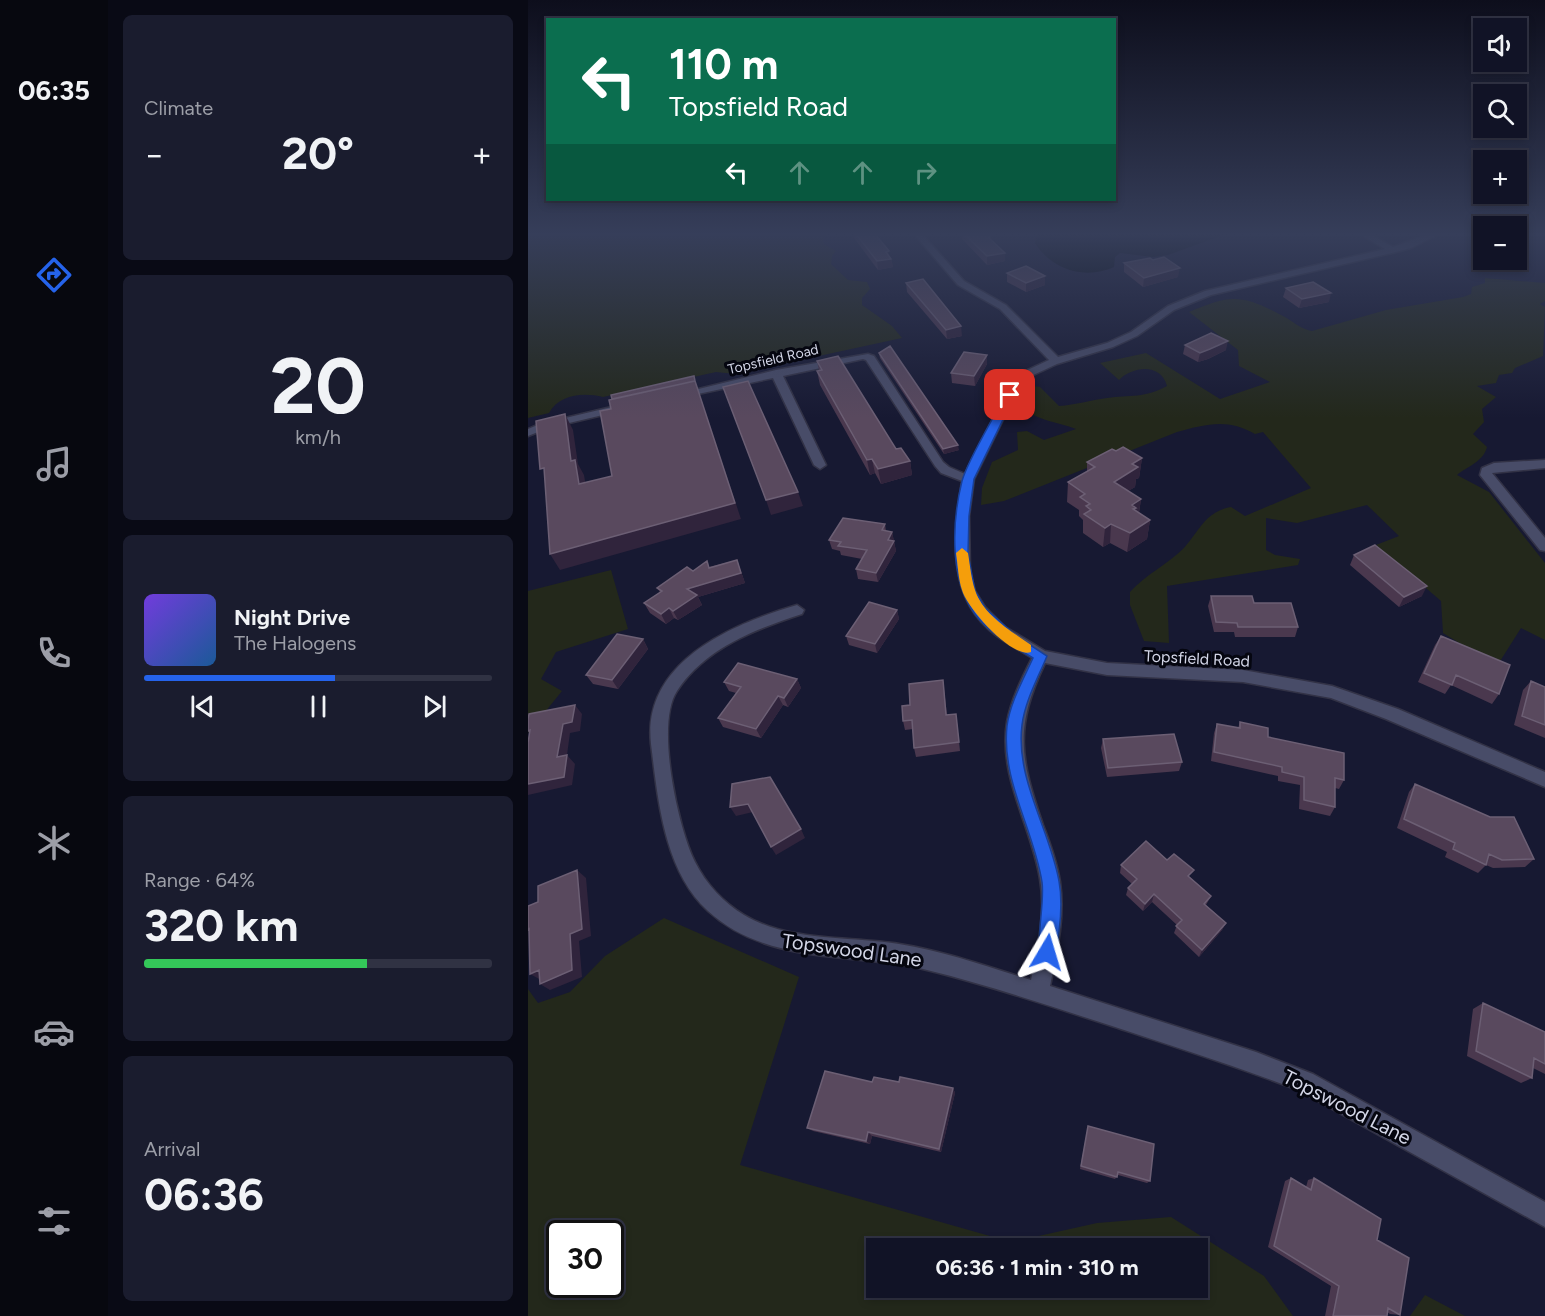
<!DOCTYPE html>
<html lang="en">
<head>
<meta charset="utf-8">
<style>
  body { margin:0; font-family:Figtree,sans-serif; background:#1a1c2e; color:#f1f3f6; height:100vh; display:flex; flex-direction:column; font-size:22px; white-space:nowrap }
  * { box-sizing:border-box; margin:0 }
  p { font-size:20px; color:#9c9ea7 }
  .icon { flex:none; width:33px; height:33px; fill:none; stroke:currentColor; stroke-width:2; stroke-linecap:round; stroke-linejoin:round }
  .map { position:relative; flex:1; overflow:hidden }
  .side { display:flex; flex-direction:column; gap:15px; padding:15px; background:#090a15; width:420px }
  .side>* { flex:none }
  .banner { position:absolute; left:18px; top:18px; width:570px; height:183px; border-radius:0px; box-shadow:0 3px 9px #0003,0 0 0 2px #303243; background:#0b6e4f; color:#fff; overflow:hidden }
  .buttons { position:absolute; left:945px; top:18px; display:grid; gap:12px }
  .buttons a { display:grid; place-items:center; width:54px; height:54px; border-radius:0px; background:#111326; box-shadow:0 3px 9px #0003,0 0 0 2px #303243; font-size:30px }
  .speed { position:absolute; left:18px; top:1220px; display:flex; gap:12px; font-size:30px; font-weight:700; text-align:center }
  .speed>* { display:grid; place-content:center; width:78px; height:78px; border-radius:50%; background:#111326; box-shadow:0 3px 9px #0003,0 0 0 2px #303243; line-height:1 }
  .speed .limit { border:3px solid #111; border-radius:9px; background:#fff; color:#111 }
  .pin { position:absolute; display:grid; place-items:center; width:51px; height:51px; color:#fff; margin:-26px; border-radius:12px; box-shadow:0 3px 9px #0006 }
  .me { position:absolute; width:66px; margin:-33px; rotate:7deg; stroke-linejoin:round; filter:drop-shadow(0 0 4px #0008) }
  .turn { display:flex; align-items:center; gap:21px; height:126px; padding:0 24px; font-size:27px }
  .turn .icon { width:78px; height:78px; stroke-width:2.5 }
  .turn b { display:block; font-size:42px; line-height:51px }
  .lanes { display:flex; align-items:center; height:57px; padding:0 24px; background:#0003; justify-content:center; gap:30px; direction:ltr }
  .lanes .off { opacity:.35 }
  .big { font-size:45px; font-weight:700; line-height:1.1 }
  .side .tile { flex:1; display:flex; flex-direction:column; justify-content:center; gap:9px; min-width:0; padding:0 21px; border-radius:9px; background:#1a1c2e }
  .side .dial { align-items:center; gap:0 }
  .dial b { font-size:78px; line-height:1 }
  .song { display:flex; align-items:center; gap:18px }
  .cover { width:72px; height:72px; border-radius:9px; background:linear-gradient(135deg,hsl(260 70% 55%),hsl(210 70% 35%)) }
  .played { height:6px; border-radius:3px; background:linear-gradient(90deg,#2563eb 55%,#303243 55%) }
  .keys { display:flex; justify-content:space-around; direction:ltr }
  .heat { display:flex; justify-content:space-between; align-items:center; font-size:33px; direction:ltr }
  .charge { height:9px; border-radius:4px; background:linear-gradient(90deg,#34c759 64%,#303243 0) }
  .trip { position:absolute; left:338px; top:1238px; width:342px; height:60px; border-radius:0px; background:#111326; box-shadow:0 3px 9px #0003,0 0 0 2px #303243; font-weight:700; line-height:60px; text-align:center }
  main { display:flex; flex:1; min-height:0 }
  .tab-bar { display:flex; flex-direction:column; width:108px; justify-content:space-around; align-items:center; background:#07080f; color:#9c9ea7 }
  .tab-bar .icon { width:42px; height:42px }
  .tab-bar .on { color:#2563eb }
  .tab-bar b { font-size:27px; color:#f1f3f6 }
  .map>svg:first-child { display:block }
  .green { fill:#23281b; fill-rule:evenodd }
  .water { fill:#00070c }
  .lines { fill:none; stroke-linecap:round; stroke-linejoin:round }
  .minor-casing { stroke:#323246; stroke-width:3 }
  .minor { fill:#484c68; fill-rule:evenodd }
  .wall { fill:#4a384e }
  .shaded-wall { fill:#30243c }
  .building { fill:#59495e; stroke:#6c5f74; stroke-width:1.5 }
  .route { fill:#2563eb; stroke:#184099; stroke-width:1.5 }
  .slow { fill:#f59e0b }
  .labels { text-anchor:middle; stroke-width:6; stroke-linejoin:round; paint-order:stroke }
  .far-street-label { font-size:14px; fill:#d3d6e7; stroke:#050610 }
  .street-label { font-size:16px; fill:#d3d6e7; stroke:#050610 }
  .near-street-label { font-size:20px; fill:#d3d6e7; stroke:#050610 }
</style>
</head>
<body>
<main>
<nav class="tab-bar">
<b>06:35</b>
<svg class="icon on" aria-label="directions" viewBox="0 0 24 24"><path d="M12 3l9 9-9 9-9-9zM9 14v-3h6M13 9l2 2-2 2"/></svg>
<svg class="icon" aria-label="music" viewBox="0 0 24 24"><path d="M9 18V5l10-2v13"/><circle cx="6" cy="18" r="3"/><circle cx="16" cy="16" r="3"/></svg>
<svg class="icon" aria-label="phone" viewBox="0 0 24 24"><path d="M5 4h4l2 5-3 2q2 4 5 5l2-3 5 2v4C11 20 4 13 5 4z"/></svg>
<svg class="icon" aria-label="climate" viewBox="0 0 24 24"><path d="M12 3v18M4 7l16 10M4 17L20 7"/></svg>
<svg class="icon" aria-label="car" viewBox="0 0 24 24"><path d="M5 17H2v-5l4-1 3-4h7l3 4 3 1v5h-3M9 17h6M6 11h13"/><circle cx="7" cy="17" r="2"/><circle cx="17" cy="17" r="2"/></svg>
<svg class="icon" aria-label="filters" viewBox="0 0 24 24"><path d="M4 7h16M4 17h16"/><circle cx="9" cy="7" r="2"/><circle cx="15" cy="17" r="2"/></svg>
</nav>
<section class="side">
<div class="tile"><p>Climate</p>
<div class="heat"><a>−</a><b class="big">20°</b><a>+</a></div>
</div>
<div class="tile dial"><b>20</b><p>km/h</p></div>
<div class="tile">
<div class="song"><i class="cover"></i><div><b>Night Drive</b><p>The Halogens</p></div></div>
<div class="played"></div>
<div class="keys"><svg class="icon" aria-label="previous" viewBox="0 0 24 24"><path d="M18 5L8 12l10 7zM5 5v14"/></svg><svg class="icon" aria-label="pause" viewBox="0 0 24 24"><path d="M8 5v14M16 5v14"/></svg><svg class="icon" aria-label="next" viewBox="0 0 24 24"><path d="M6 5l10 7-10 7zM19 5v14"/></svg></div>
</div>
<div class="tile"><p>Range · 64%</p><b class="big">320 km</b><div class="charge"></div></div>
<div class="tile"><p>Arrival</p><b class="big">06:36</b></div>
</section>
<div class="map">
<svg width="1017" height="1316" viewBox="0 0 1017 1316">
  <rect width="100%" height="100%" fill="#171932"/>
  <path class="green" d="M0,234H299L295,239L296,244L308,251L304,256L303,264L320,280L339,282L342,289L334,298V305L364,326L374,338L208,374L188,372L75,397C56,392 31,394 21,413L0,418Z
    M957,278L1017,283V301L1012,304L1017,307L1015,356L987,368L984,373L971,375L968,383L949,386L968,397L954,409L956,422L945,434L959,447C955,462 940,466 929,475L961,492L1017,563V640L993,628L969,666L915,633L913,601L848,545L871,536L839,505L769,523L738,518V550L747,555L772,559L770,565L639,586L641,643L616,641L602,605V592C617,575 640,564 656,548C672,530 677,512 703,507L717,516L783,488L735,432L727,434C700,418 678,424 649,432L476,501L453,505L454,488L464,462L490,450L489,432L499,431L516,440L548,429C530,422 508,421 493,406L506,386L512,387L531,406C548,405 562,400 579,398C601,395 618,398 639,386C633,363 605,366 591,380L572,363L618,353L692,399L742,382L711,366L710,350L661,312C703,294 714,294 755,316C765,321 772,329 784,331L858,310L935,297L943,294L944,287L957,283Z
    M83,570L100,629L28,652L13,679L34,691L0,733V591Z
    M136,918L271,977L212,1165L483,1242L569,1223L643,1217L736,1276L765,1316H0V989L10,1003L42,992L77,956ZM32,1233H82V1284H32ZM348,1248H669V1287H348Z
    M897,1295L937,1316H882Z"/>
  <path class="water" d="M509,234H698L640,255L625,257L592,253L587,257L586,267C557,280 524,270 507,243Z"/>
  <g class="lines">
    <g class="minor-casing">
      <path id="minor" d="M386,234H394L436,281L478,305L530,357L579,343L603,332L640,306L677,291L857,249L832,234H842L865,247L900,234H911L883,248L868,252L683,295L646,310L609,336L585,347L529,364L501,377L487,395L446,479L441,516L442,573L447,591L457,607L477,627L517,651L579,663L715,670L804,686L870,709L1017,772V787L858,719L803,698L715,682L579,675L517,663C486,728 492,758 515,825C522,843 529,862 532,882C537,917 529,952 522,986L728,1052L785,1074L1017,1202V1227L770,1090C708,1066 644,1046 581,1025C521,1006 461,985 399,970C326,952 240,966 180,911C136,871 130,800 123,744C114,662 204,624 269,605L276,610L274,614C228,629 177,648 149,691C127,724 150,828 167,862C178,884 196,903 216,915C261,942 321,936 371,944C416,951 460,967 503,980C510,947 518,913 512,879C504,827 470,777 479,722C483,700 494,678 504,658C493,651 480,644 469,636C417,599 426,535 434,481L413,473L407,466L338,360L335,359L255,376L298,465L292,469L286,465L245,378L151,398L146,395L248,370L340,354L346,356L415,462L421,467L437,474L478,393L493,373L521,360L472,309L430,285Z
        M92,405L97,408L96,410L20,428L0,436V429L12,424Z
        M1017,460V468L964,473L1017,538V551L1012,550L952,475L954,468L966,463Z"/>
    </g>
    <use href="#minor" class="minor"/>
  </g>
  <path class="wall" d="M325,234H348V236L363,259L365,267L350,270L326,238Z
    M433,234H463V239L477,253V261L459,265L434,239Z
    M947,234H956V246L944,241Z
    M596,263L650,277L615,287L596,272Z
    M479,273L517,276V285L498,292L479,282Z
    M378,283L434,336L419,339L379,292Z
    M758,288L801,302L771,308L755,297Z
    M657,345L698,350L680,359L670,362L655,354Z
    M351,353L431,450L416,454L352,358Z
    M459,355V364L447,386L424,383L423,373Z
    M289,361L368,449L382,461L384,475L353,484L347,473L342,475L292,385L289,371L291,370Z
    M588,451L614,458L611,478L608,479L607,487L600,491L613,499L611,513L622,520L619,539L599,552L582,543L575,547L555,533V520L551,516V510L539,502L540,482L559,472V462Z
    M357,524L358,531L364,532L368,551L350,582L330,579L328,569L334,559L313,555L312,551L304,549L301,540Z
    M826,555L894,596L871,607L822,565Z
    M209,560L217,583L170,597L174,605L150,620L146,618L138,624L122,613L116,603L132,592L129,588L165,571Z
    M683,596L726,603L770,627L767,637H707L706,632H686L680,606Z
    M369,610L371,619L349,653L321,645L318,636Z
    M913,636L971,694L964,704L923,685L917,694L890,682L907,645Z
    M115,639L120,649L90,689L65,684L58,675Z
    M269,679L273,688L260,707L255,705L233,738L195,727L190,718L208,693L201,691L196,682Z
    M415,680L419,715L429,723L432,751L388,757L386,748L385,729L377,730L375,721L382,705Z
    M1003,681L1017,687V738L986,725L995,690Z
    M712,722L816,780L811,789L807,788V807L802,816L771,809L772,785L750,781V776L683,761L686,733L689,724L710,728Z
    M575,739L654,762L651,771L579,777L573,748Z
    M887,784L962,817L1006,859L997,867L965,868L958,865L950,873L917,857L919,852L869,828L881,792Z
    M639,860L663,878L683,896L678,905L698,923L694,930L671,957L646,933L649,925L624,902L615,911L598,895L600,888L604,884L592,873L593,865Z
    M955,1003L1017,1032V1074L1005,1068L1004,1078L993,1083L939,1056L945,1009Z
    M344,1082H371L425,1088L427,1093L413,1152L344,1136L342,1144L285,1131L279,1128Z
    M560,1126L622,1181L619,1183L590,1175L587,1179L552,1169Z
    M763,1178L778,1187L780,1180L786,1178L849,1240L872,1315L862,1314L859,1312V1316H797L803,1286L740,1247L757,1181Z"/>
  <path class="shaded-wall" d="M999,239L995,247L988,249V241Z
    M361,251L362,259H363L365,267L350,270L349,261L358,252Z
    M477,253V261L459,265V256Z
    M652,268L650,277L615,287L616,278Z
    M517,276V285L498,292V283Z
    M803,293L801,302L771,308L774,299Z
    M433,326L434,336L419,339L418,330Z
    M700,341L698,350L680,359L670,362L672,353Z
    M459,355V364L447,386L446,376Z
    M167,381L213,519L32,570L22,554Z
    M37,414L45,430L50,464L56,475L60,500L51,484L43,461Z
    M430,445L431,450L416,454L415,449Z
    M614,458L611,478L608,479L607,487L584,501L586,482L604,464Z
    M344,459L347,473L342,475L339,460Z
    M382,461L384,475L353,484L350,469Z
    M270,492L275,506L243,515L238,500Z
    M613,499L610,519L604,505Z
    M622,520L619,539L599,552L602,533Z
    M583,524L582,543L575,547L577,528Z
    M364,532L368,551L350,582L348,573L360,540Z
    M209,560L217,583L170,597L174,605L150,620L145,611L159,589Z
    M899,586L894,596L871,607L876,597Z
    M141,608L146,618L138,624L133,614Z
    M369,610L371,619L349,653L347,644Z
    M115,639L120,649L90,689L84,680Z
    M269,679L273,688L260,707L256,698Z
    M250,696L255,705L233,738L228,729Z
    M47,705L54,714L52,731L42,733L39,755L47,764L44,785L0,795V784L29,757L35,724Z
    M220,804L225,812L208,816L202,807Z
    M273,829L277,838L248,855L243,847Z
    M49,870L58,878L63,936L51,941L54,977L22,990L12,984L42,934Z
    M626,894L624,902L615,911L617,904Z
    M698,923L694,930L671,957L674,950Z
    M11,970L13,980L2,974Z
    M425,1088L427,1093L413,1152L411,1149Z
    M340,1132L344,1136L342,1144L338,1141Z"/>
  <path class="building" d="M328,234H347L361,251L358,252L363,259L349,261Z
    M436,234H462L461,238L477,253L459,256Z
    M988,234H990L999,239L988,241Z
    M636,257L652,268L616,278L596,263L622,258L625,260Z
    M498,266L517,276L498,283L479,273Z
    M395,279L433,326L418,330L378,283Z
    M785,282L803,293L774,299L758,288Z
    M683,333L700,341L682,349L672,353L657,345Z
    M362,346L430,445L415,449L351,353Z
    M436,352L459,355L446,376L423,373Z
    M310,356L368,449L373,448L382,461L350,469L344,459L339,460L289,371L294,370L289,361Z
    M166,376L167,381L84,399L83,395Z
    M167,381L207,503L22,554L16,468L12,469L8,421L37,414L43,461L47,460L51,484L84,476L72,411L83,409L81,400Z
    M220,381L270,492L238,500L195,387Z
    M595,447L614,458L604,464L610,467L586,482L613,499L604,505L608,508L605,509L622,520L602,533L583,524L577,528L556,514L563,510L558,506L562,504L552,497L557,494L540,482L567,467L559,462L584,449L588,451Z
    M315,518L357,524L354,530L364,532L360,540L366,541L348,573L328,569L339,550L310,546L313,542L301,540Z
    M847,545L899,586L876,597L826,555Z
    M209,560L213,573L159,589L169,595L145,611L141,608L133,614L116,603L134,591L129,588L159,567L165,571L179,561L181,568Z
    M683,596H724L726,603H763L770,627H710L709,623L688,622Z
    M341,602L369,610L347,644L318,636Z
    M89,634L115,639L84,680L58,675Z
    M913,636L982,665L971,694L928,675L924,685L896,673Z
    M210,663L269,679L256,698L250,696L228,729L190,718L213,687L196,682Z
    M415,680L418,715L428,714L431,742L386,748L384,720L375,721L374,706L382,705L381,684Z
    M1003,681L1017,687V725L994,716Z
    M47,705L44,722L35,724L29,757L39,755L36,777L0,784V743L2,730L0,731V719L1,714Z
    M712,722L740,728V737L816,753V780L807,778V807L776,800V777L754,772V767L686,752L689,724L712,728Z
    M646,734L654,762L580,768L575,739Z
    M242,777L273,829L243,847L220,804L202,807L204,784Z
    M887,784L962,817H986L1006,859L974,860L961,854L958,865L925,849L927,843L876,819Z
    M618,841L639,860L646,854L666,870L660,876L683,896L676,904L698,923L674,950L648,926L654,920L626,894L617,904L600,888L609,879L593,865Z
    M49,870L54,929L42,934L44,970L12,984L11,970L2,974L1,929L0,930V906L10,902V886Z
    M955,1003L1017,1032V1064L1006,1058L1004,1078L948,1051Z
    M297,1071L344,1082L346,1077L371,1082L372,1077L425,1088L411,1149L340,1132L338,1141L279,1128Z
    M560,1126L626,1144L622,1181L590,1172L589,1177L553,1166Z
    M763,1178L783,1190L786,1178L853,1219L849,1240L881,1258L872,1315L860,1308L859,1316H805L811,1286L746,1246Z"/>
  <linearGradient id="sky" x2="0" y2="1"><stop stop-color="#0d0e1c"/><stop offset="0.56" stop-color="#363e5a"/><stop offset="1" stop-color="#363e5a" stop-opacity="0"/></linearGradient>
  <rect width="1017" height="418" fill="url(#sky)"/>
  <path class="route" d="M482,392L487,395L446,479L441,516L440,554L447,591L457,608L487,635L519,656C510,678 497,701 494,725C487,778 522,830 531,881C534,897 533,916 531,932C530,941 529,950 526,959L519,961L513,959C507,944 517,903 514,882C506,830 473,780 479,726C482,703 495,680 505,658C485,646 461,633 447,614C421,579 424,521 434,481C440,459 466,418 477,395Z"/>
  <path class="slow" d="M434,548L440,553C442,565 443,578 447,590C455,615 483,631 503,645V652C484,659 439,608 434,590C430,578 430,565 428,553Z"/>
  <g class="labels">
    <g class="far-street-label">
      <text transform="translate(245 359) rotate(-13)" y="5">Topsfield Road</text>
    </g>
    <g class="street-label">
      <text transform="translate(669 658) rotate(3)" y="6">Topsfield Road</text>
    </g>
    <g class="near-street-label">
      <text transform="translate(324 950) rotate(8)" y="7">Topswood Lane</text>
      <text transform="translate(819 1107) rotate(27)" y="7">Topswood Lane</text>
    </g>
  </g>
</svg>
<div class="buttons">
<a><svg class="icon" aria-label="sound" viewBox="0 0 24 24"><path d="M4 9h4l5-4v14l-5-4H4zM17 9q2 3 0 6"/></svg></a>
<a><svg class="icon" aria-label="search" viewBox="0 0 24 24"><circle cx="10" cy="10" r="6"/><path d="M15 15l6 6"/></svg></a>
<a>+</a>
<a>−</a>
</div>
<div class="speed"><div class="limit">30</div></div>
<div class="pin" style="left:482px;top:395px;background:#d93025"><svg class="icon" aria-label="arrive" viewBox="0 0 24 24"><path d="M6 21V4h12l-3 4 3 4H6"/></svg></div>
<svg class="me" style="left:519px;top:952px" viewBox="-20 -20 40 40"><path d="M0-17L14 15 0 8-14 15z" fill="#2563eb" stroke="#fff" stroke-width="4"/></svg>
<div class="trip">06:36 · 1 min · 310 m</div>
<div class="banner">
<div class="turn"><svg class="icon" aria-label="left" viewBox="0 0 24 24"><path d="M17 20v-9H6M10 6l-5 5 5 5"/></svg><div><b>110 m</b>Topsfield Road</div></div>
<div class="lanes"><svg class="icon" aria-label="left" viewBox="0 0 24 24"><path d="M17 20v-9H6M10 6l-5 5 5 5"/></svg><svg class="icon off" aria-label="ahead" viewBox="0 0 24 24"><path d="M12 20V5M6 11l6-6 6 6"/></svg><svg class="icon off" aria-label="ahead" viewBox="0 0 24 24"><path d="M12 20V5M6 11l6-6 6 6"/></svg><svg class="icon off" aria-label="right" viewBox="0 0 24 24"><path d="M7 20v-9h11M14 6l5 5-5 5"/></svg></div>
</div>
</div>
</main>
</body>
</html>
